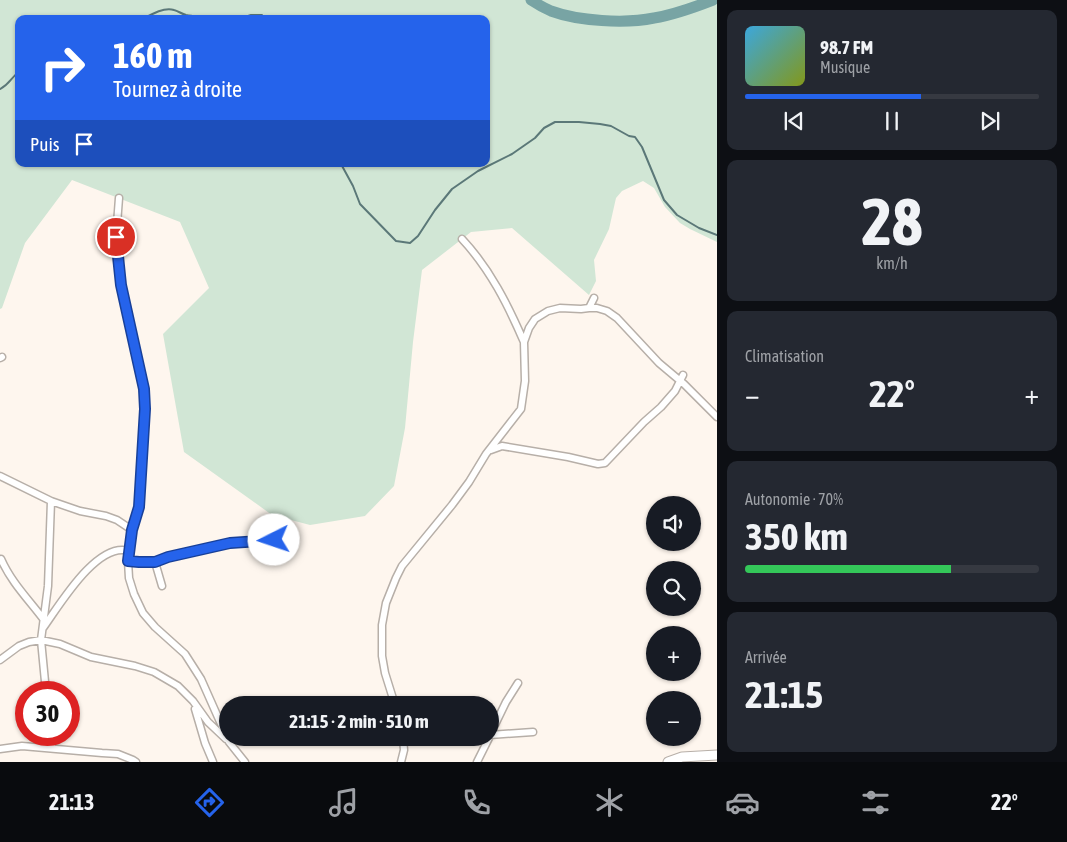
<!DOCTYPE html>
<html lang="fr">
<head>
<meta charset="utf-8">
<style>
  body { margin:0; font-family:"Asap Condensed",sans-serif; background:#242831; color:#f1f3f6; height:100vh; display:flex; flex-direction:column; font-size:19px; white-space:nowrap }
  * { box-sizing:border-box; margin:0 }
  p { font-size:16px; color:#9ea1a6 }
  .icon { flex:none; width:28px; height:28px; fill:none; stroke:currentColor; stroke-width:2; stroke-linecap:round; stroke-linejoin:round }
  .map { position:relative; flex:1; overflow:hidden }
  .drawer { display:flex; flex-direction:column; gap:10px; padding:10px; background:#0d0f14; width:350px }
  .drawer>* { flex:none }
  .hud { position:absolute; left:15px; top:15px; width:475px; height:152px; border-radius:10px; box-shadow:0 1px 4px #0004; background:#2563eb; color:#fff; overflow:hidden }
  .controls { position:absolute; left:646px; top:496px; display:grid; gap:10px }
  .controls a { display:grid; place-items:center; width:55px; height:55px; border-radius:50%; background:#171b24; box-shadow:0 1px 4px #0004; font-size:25px }
  .speed { position:absolute; left:15px; top:681px; display:flex; gap:10px; font-size:25px; font-weight:700; text-align:center }
  .speed>* { display:grid; place-content:center; width:65px; height:65px; border-radius:50%; background:#171b24; box-shadow:0 1px 4px #0004; line-height:1 }
  .speed .limit { border:8px solid #d22; background:#fff; color:#111 }
  .pin { position:absolute; display:grid; place-items:center; width:42px; height:42px; color:#fff; margin:-21px; border:2px solid #fff; border-radius:50%; box-shadow:0 1px 5px #0007 }
  .me { position:absolute; width:55px; margin:-28px; rotate:266deg; stroke-linejoin:round; filter:drop-shadow(0 0 4px #0008) }
  .turn { display:flex; align-items:center; gap:18px; height:105px; padding:0 15px; font-size:22px }
  .turn .icon { width:65px; height:65px; stroke-width:2.5 }
  .turn b { display:block; font-size:35px; line-height:42px }
  .then { display:flex; align-items:center; height:48px; padding:0 15px; background:#0003; gap:10px; font-size:19px }
  .big { font-size:38px; font-weight:700; line-height:1.1 }
  .drawer .tile { flex:1; display:flex; flex-direction:column; justify-content:center; gap:8px; min-width:0; padding:0 18px; border-radius:10px; background:#242831 }
  .drawer .dial { align-items:center; gap:0 }
  .dial b { font-size:65px; line-height:1 }
  .song { display:flex; align-items:center; gap:15px }
  .cover { width:60px; height:60px; border-radius:8px; background:linear-gradient(135deg,hsl(200 70% 55%),hsl(70 70% 35%)) }
  .played { height:5px; border-radius:2px; background:linear-gradient(90deg,#2563eb 60%,#363941 60%) }
  .keys { display:flex; justify-content:space-around; direction:ltr }
  .heat { display:flex; justify-content:space-between; align-items:center; font-size:28px; direction:ltr }
  .charge { height:8px; border-radius:4px; background:linear-gradient(90deg,#34c759 70%,#363941 0) }
  .trip { position:absolute; left:219px; top:696px; width:280px; height:50px; border-radius:25px; background:#171b24; box-shadow:0 1px 4px #0004; font-weight:700; line-height:50px; text-align:center }
  .dock { display:flex; height:80px; justify-content:space-around; align-items:center; background:#090b0e; color:#9ea1a6 }
  .dock .icon { width:35px; height:35px }
  .dock .selected { color:#2563eb }
  .dock b { font-size:22px; color:#f1f3f6 }
  main { display:flex; flex:1; min-height:0 }
  .map>svg:first-child { display:block }
  .green { fill:#d1e6d5; fill-rule:evenodd }
  .lines { fill:none; stroke-linecap:round; stroke-linejoin:round }
  .stream { stroke:#5b7878; stroke-width:2 }
  .river { stroke:#78a4a4; stroke-width:11 }
  .street-casing { stroke:#b7afa8; stroke-width:9 }
  .secondary-casing { stroke:#b7afa8; stroke-width:11 }
  .street { stroke:#fff; stroke-width:6 }
  .secondary { stroke:#fff; stroke-width:9 }
  .route-casing { stroke:#184099; stroke-width:12 }
  .route { stroke:#2563eb; stroke-width:9 }
</style>
</head>
<body>
<main>
<div class="map">
<svg width="717" height="762" viewBox="0 0 717 762">
  <rect width="100%" height="100%" fill="#fef6ee"/>
  <path class="green" d="M0,0H717V242L690,229L680,223L665,207L654,188L643,181L622,191L616,198L609,229L594,260L596,281L589,295L512,228L471,232L422,270L413,342L405,428L394,486L365,516L310,525L272,515L184,452L163,334L209,288L180,222L72,180L25,243L2,308L0,309ZM19,19H486V164H19Z"/>
  <g class="lines">
    <path class="stream" d="M143,19C152,14 164,7 174,10C178,11 182,14 186,15C195,17 205,16 214,19
      M235,19L242,18L251,15H262L265,19
      M0,89C10,84 11,77 19,72
      M341,164L353,186L360,204L396,241L410,243L418,236L435,210L452,189L478,171L512,154L535,138L544,128L555,122H579L600,124L611,126L629,136L635,137L642,147L664,200L677,215L699,228L717,235"/>
    <path class="river" d="M531,0C537,4 544,8 551,11C578,21 625,24 654,18C672,15 695,7 713,0"/>
    <g class="street-casing">
      <path id="street" d="M119,198L116,237L121,285L144,389L145,409L139,507L132,530L128,561L129,578L134,594L143,613L155,627L185,654L201,679L229,742L245,762
        M462,239C490,269 508,305 524,342
        M589,308H597L607,311L617,318L659,363L684,384L717,417
        M0,358L2,357
        M491,450L502,446L568,457L598,464L605,463L644,422L661,407L675,391L683,375
        M0,476L51,501L80,511L106,516L117,520L132,530
        M1,559C11,582 29,600 44,620
        M128,561L139,562H155L168,557L230,543L274,540
        M155,562L162,586
        M43,628C59,606 97,541 129,551
        M0,660L19,646L29,642L41,640L60,644L91,657L135,666L154,672L178,686L193,701L208,722L226,739
        M46,692L41,640L48,586L51,501
        M395,705L385,673L382,656V625L386,603L396,578L402,566L452,505L469,482L486,454L521,409L525,381L524,342L529,328L535,319L548,311L560,308L581,309L589,308L594,298
        M195,709L205,743L213,762
        M50,735L52,748
        M490,735L506,702L518,683
        M490,735L533,732
        M0,749L22,746L102,753L118,754L133,760L136,762
        M401,762L404,750L403,738
        M477,762L489,738"/>
    </g>
    <g class="secondary-casing">
      <path id="secondary" d="M668,762L682,757L717,755"/>
    </g>
    <use href="#street" class="street"/>
    <use href="#secondary" class="secondary"/>
  </g>
  <g class="lines">
    <g class="route-casing">
      <path id="route" d="M116,237L121,285L144,389L145,409L139,507L132,530L128,561L139,562H155L168,557L230,543L274,540"/>
    </g>
    <use href="#route" class="route"/>
  </g>
</svg>
<div class="controls">
<a><svg class="icon" aria-label="sound" viewBox="0 0 24 24"><path d="M4 9h4l5-4v14l-5-4H4zM17 9q2 3 0 6"/></svg></a>
<a><svg class="icon" aria-label="search" viewBox="0 0 24 24"><circle cx="10" cy="10" r="6"/><path d="M15 15l6 6"/></svg></a>
<a>+</a>
<a>−</a>
</div>
<div class="speed"><div class="limit">30</div></div>
<div class="pin" style="left:116px;top:237px;background:#d93025"><svg class="icon" aria-label="arrive" viewBox="0 0 24 24"><path d="M6 21V4h12l-3 4 3 4H6"/></svg></div>
<svg class="me" style="left:274px;top:540px" viewBox="-20 -20 40 40"><circle r="19" fill="#fff"/><path d="M0-13L10 11 0 6-10 11z" fill="#2563eb"/></svg>
<div class="trip">21:15 · 2 min · 510 m</div>
<div class="hud">
<div class="turn"><svg class="icon" aria-label="right" viewBox="0 0 24 24"><path d="M7 20v-9h11M14 6l5 5-5 5"/></svg><div><b>160 m</b>Tournez à droite</div></div>
<div class="then">Puis<svg class="icon" aria-label="arrive" viewBox="0 0 24 24"><path d="M6 21V4h12l-3 4 3 4H6"/></svg></div>
</div>
</div>
<section class="drawer">
<div class="tile">
<div class="song"><i class="cover"></i><div><b>98.7 FM</b><p>Musique</p></div></div>
<div class="played"></div>
<div class="keys"><svg class="icon" aria-label="previous" viewBox="0 0 24 24"><path d="M18 5L8 12l10 7zM5 5v14"/></svg><svg class="icon" aria-label="pause" viewBox="0 0 24 24"><path d="M8 5v14M16 5v14"/></svg><svg class="icon" aria-label="next" viewBox="0 0 24 24"><path d="M6 5l10 7-10 7zM19 5v14"/></svg></div>
</div>
<div class="tile dial"><b>28</b><p>km/h</p></div>
<div class="tile"><p>Climatisation</p>
<div class="heat"><a>−</a><b class="big">22°</b><a>+</a></div>
</div>
<div class="tile"><p>Autonomie · 70%</p><b class="big">350 km</b><div class="charge"></div></div>
<div class="tile"><p>Arrivée</p><b class="big">21:15</b></div>
</section>
</main>
<nav class="dock">
<b>21:13</b>
<svg class="icon selected" aria-label="directions" viewBox="0 0 24 24"><path d="M12 3l9 9-9 9-9-9zM9 14v-3h6M13 9l2 2-2 2"/></svg>
<svg class="icon" aria-label="music" viewBox="0 0 24 24"><path d="M9 18V5l10-2v13"/><circle cx="6" cy="18" r="3"/><circle cx="16" cy="16" r="3"/></svg>
<svg class="icon" aria-label="phone" viewBox="0 0 24 24"><path d="M5 4h4l2 5-3 2q2 4 5 5l2-3 5 2v4C11 20 4 13 5 4z"/></svg>
<svg class="icon" aria-label="climate" viewBox="0 0 24 24"><path d="M12 3v18M4 7l16 10M4 17L20 7"/></svg>
<svg class="icon" aria-label="car" viewBox="0 0 24 24"><path d="M5 17H2v-5l4-1 3-4h7l3 4 3 1v5h-3M9 17h6M6 11h13"/><circle cx="7" cy="17" r="2"/><circle cx="17" cy="17" r="2"/></svg>
<svg class="icon" aria-label="filters" viewBox="0 0 24 24"><path d="M4 7h16M4 17h16"/><circle cx="9" cy="7" r="2"/><circle cx="15" cy="17" r="2"/></svg>
<b>22°</b>
</nav>
</body>
</html>
